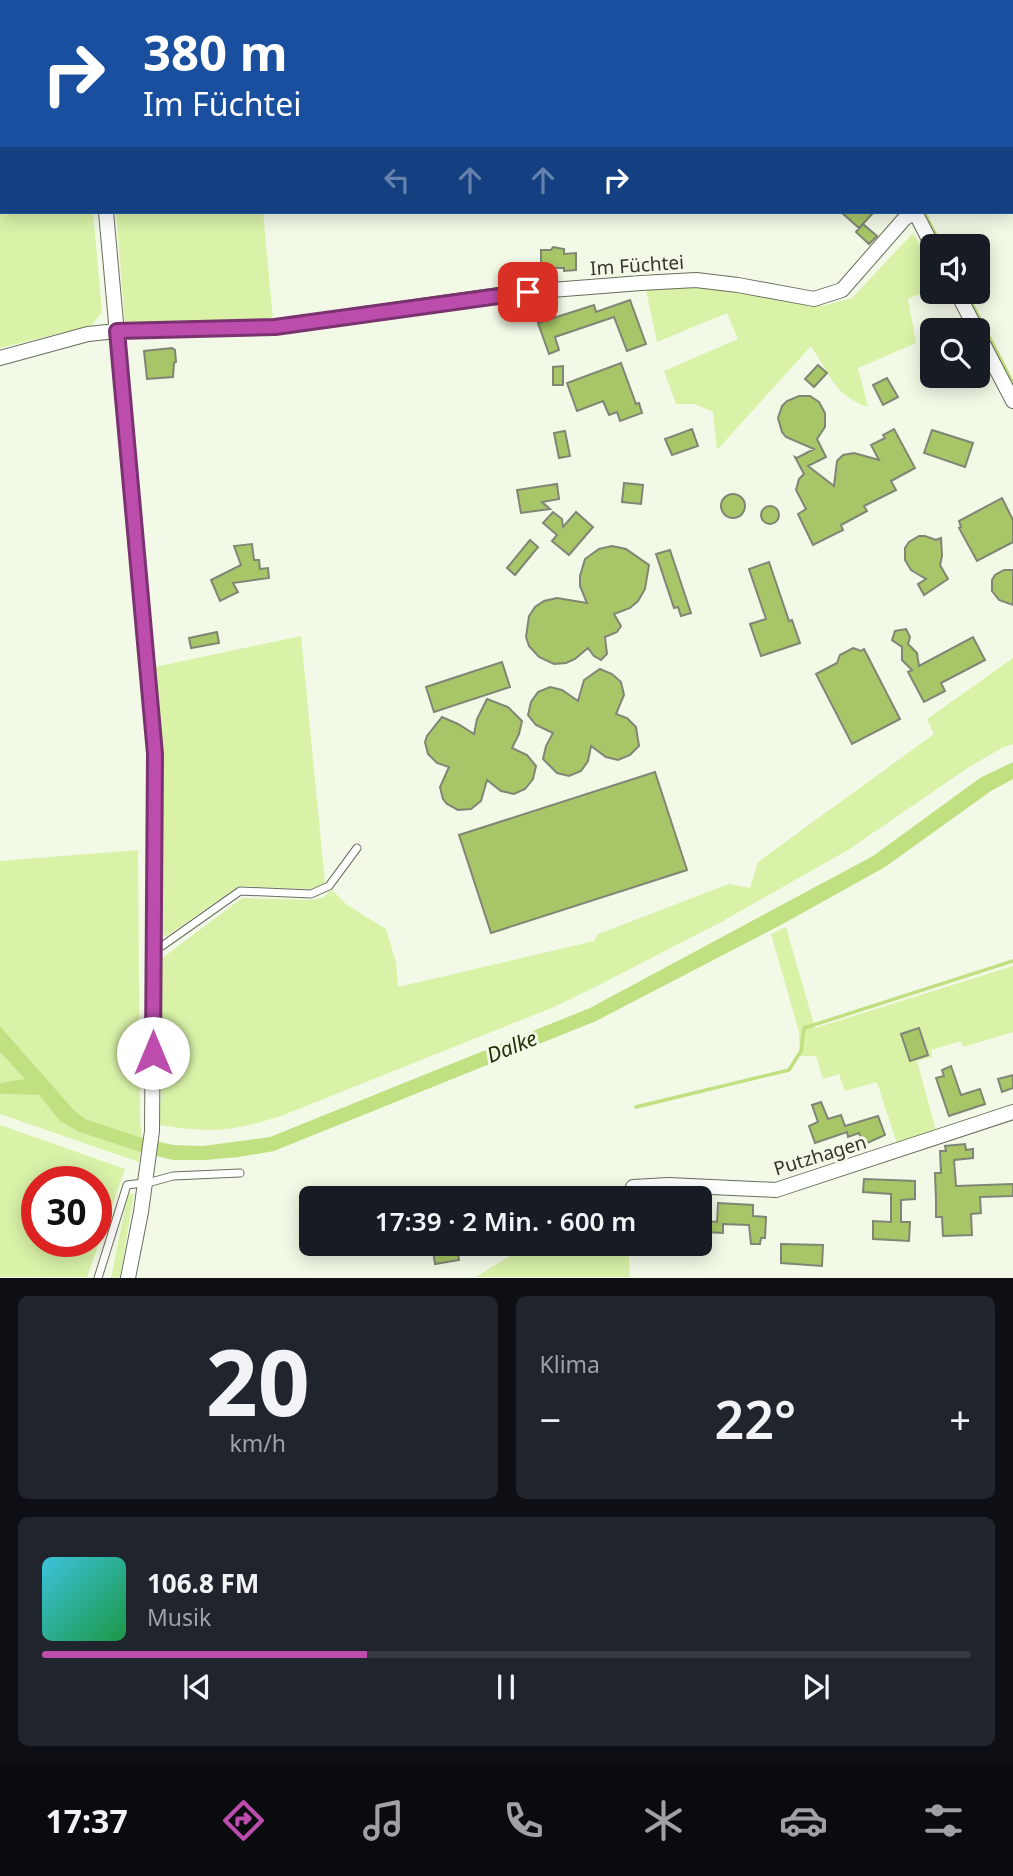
<!DOCTYPE html>
<html lang="de">
<head>
<meta charset="utf-8">
<style>
  body { margin:0; font-family:"Noto Sans",sans-serif; background:#20242c; color:#f1f3f6; height:100vh; display:flex; flex-direction:column; font-size:26px; white-space:nowrap }
  * { box-sizing:border-box; margin:0 }
  p { font-size:23px; color:#9ea1a6 }
  .icon { flex:none; width:38px; height:38px; fill:none; stroke:currentColor; stroke-width:2; stroke-linecap:round; stroke-linejoin:round }
  .map { position:relative; height:1278px; overflow:hidden }
  .side { display:flex; flex-direction:column; gap:18px; padding:18px; background:#0d0f14; flex:1 }
  .side>* { flex:none }
  .top-card { position:absolute; left:0px; top:0px; width:1013px; height:214px; box-shadow:0 4px 18px #0003; background:#1a4fa0; color:#fff; overflow:hidden }
  .controls { position:absolute; left:920px; top:234px; display:grid; gap:14px }
  .controls a { display:grid; place-items:center; width:70px; height:70px; border-radius:10px; background:#171b24; box-shadow:0 4px 18px #0003; font-size:35px }
  .speed { position:absolute; left:21px; top:1166px; display:flex; gap:14px; font-size:35px; font-weight:700; text-align:center }
  .speed>* { display:grid; place-content:center; width:91px; height:91px; border-radius:50%; background:#171b24; box-shadow:0 4px 18px #0003; line-height:1 }
  .speed .limit { border:10px solid #d22; background:#fff; color:#111 }
  .pin { position:absolute; display:grid; place-items:center; width:60px; height:60px; color:#fff; margin:-30px; border-radius:14px; box-shadow:0 4px 10px #0006 }
  .me { position:absolute; width:77px; margin:-38px; rotate:0deg; stroke-linejoin:round; filter:drop-shadow(0 0 5px #0008) }
  .turn { display:flex; align-items:center; gap:24px; height:147px; padding:0 28px; font-size:32px }
  .turn .icon { width:91px; height:91px; stroke-width:2.5 }
  .turn b { display:block; font-size:49px; line-height:60px }
  .lanes { display:flex; align-items:center; height:66px; padding:0 28px; background:#0003; justify-content:center; gap:35px; direction:ltr }
  .lanes .off { opacity:.35 }
  .big { font-size:52px; font-weight:600; line-height:1.1 }
  .side .card { flex:1; display:flex; flex-direction:column; justify-content:center; gap:10px; min-width:0; padding:0 24px; border-radius:10px; background:#20242c }
  .side .dial { align-items:center; gap:0 }
  .dial b { font-size:91px; line-height:1 }
  .song { display:flex; align-items:center; gap:21px }
  .cover { width:84px; height:84px; border-radius:10px; background:linear-gradient(135deg,hsl(190 70% 55%),hsl(140 70% 35%)) }
  .played { height:7px; border-radius:4px; background:linear-gradient(90deg,#bc4dac 35%,#363941 35%) }
  .keys { display:flex; justify-content:space-around; direction:ltr }
  .heat { display:flex; justify-content:space-between; align-items:center; font-size:38px; direction:ltr }
  .side .tiles { flex:1; display:grid; gap:18px; grid-template-columns:1fr 1fr }
  .card:last-child { grid-column:span 2 }
  .trip { position:absolute; left:299px; top:1186px; width:413px; height:70px; border-radius:10px; background:#171b24; box-shadow:0 4px 18px #0003; font-weight:600; line-height:70px; text-align:center }
  .dock { display:flex; height:112px; justify-content:space-around; align-items:center; background:#090b0e; color:#9ea1a6 }
  .dock .icon { width:49px; height:49px }
  .dock .current { color:#bc4dac }
  .dock b { font-size:32px; color:#f1f3f6 }
  .map>svg:first-child { display:block }
  .green { fill:#d9f2a8; fill-rule:evenodd }
  .water { fill:#c1e081 }
  .lines { fill:none; stroke-linecap:round; stroke-linejoin:round }
  .stream { stroke:#c1e081; stroke-width:3.5 }
  .building { fill:#a8c667; stroke:#808675; stroke-width:2 }
  .service-casing { stroke:#686e5d; stroke-width:9 }
  .minor-casing { stroke:#686e5d; stroke-width:16 }
  .service { stroke:#fff; stroke-width:7 }
  .minor { stroke:#fff; stroke-width:14 }
  .route-casing { stroke:#7a3270; stroke-width:18 }
  .route { stroke:#bc4dac; stroke-width:12 }
  .labels { text-anchor:middle; stroke-width:6; stroke-linejoin:round; paint-order:stroke }
  .street-label { font-size:19px; fill:#343730; stroke:#f2f9e6 }
  .water-label { font-size:21px; font-style:italic; fill:#232e06; stroke:#f2f9e6 }
</style>
</head>
<body>
<div class="map">
<svg width="1013" height="1278" viewBox="0 0 1013 1278">
  <rect width="100%" height="100%" fill="#f2f9e6"/>
  <path class="green" d="M0,94L2,212H93L102,312L92,325L0,348Z
    M116,212H263L273,320L125,326Z
    M913,233L933,268V288L908,299L916,343L858,368L868,407C833,395 830,374 811,346L717,450L713,412L695,404H676L664,371L738,339L727,313L657,342L646,290L697,285L737,290L822,306L852,298Z
    M301,636L325,883L311,889L239,886L168,935L161,937V755L155,667Z
    M1013,658V744L1002,748L969,767L848,850L721,922L597,986L554,1007L281,1116C231,1132 211,1133 159,1125L162,1079L161,959L242,898L311,900L322,898L332,890L347,905L386,929L396,962L398,987L594,941L598,934L729,884L750,888L758,862L934,734L927,719Z
    M138,850L140,1119L142,1138L85,1119L72,1108L0,1026V861Z
    M786,927L815,1028L1013,966V1032L963,1047L961,1041L931,1050L932,1057L917,1061L936,1131L897,1144L877,1082L845,1091L839,1074L823,1079L816,1056H800L799,1032L771,934Z
    M0,1052L26,1080L0,1083Z
    M0,1094L39,1095L61,1121L79,1132L140,1152L139,1162L0,1114Z
    M0,1125L125,1169L87,1277H0ZM37,1181H96V1241H37Z
    M134,1193L120,1277L111,1278L128,1195Z
    M529,1244H628L630,1277H476Z"/>
  <path class="water" d="M1013,762V779L991,791L885,867L779,926L596,1021L274,1151L239,1157L204,1160H173L140,1152L79,1132L60,1121L39,1095L0,1094V1083L25,1079L0,1052V1026L72,1108L85,1119L142,1138L173,1145L203,1146L270,1137L590,1008L873,856L980,778Z"/>
  <g class="lines">
    <path class="stream" d="M717,0L719,2
      M924,212L942,247
      M966,292L1013,383
      M636,1107L789,1070L801,1051L804,1028L1013,961"/>
  </g>
  <path class="building" d="M841,212H874L859,228Z
    M863,224L877,236L869,244L856,232Z
    M553,247L564,249V254L576,253V270L564,271V268H541V250H551Z
    M630,300L646,344L627,351L614,317L555,337L559,350L549,354L538,323L594,305L596,312Z
    M172,348L175,350L176,362L174,363L173,377L147,379L144,351Z
    M621,363L636,404L639,403L642,413L620,421L617,412L609,415L603,401L577,411L567,383Z
    M818,365L827,373L814,387L805,379Z
    M563,366V385H553V367Z
    M887,378L898,397L883,405L873,385Z
    M799,396H810L819,402L825,413V427L817,439L826,457L808,466L834,486L837,461L843,455L854,453L879,460L871,445L885,438L883,435L894,429L915,468L891,481L896,490L864,506L867,511L841,525L843,530L813,545L798,514L806,509L796,490L799,479L804,474L795,457L797,458L814,449L786,437L782,432L778,418L782,406L787,401Z
    M692,429L698,446L672,455L665,439Z
    M932,430L973,443L965,467L924,453Z
    M565,431L570,456L559,458L554,433Z
    M624,483L643,485L641,504L622,502Z
    M557,484L559,499L542,502L550,509L521,513L517,490Z
    M721 506a12 12 0 1 1 24 0a12 12 0 1 1-24 0Z
    M1002,498L1013,520V542L977,561L959,528L961,527L959,521Z
    M761 515a9 9 0 1 1 18 0a9 9 0 1 1-18 0Z
    M553,512L562,519L563,527L576,512L593,527L569,555L552,541L557,535L543,523Z
    M919,536H925L936,540L941,538L942,556L940,565L948,579L924,595L918,584L926,579L911,570L905,560V548L909,542Z
    M530,540L538,547L515,575L507,568Z
    M252,544L254,560H259L260,569L268,568L269,578L233,583L238,592L220,601L211,580L241,565L234,546Z
    M612,546L626,549L649,565L645,589L638,601L630,608L614,614L621,626L617,632L605,637L607,654L601,660L594,656L588,648L575,659L566,663L554,664L539,657L529,646L526,637L529,616L535,607L544,601L557,598L587,603L580,586V576L585,559L599,549Z
    M670,550L691,613L681,616L678,607L674,608L656,554Z
    M769,562L789,621L792,620L800,643L761,656L750,624L766,619L749,569Z
    M1004,570H1013V605L999,600L992,591V580L995,575Z
    M906,629L910,637L908,644L917,653L919,666L973,637L985,660L941,683L945,691L924,702L908,672L912,670L902,660V647L892,640L895,631Z
    M217,632L219,643L191,648L189,638Z
    M853,648L861,651L864,649L900,719L852,744L816,674L837,663L840,655Z
    M502,662L510,687L434,712L426,687Z
    M600,669L612,674L621,682L624,695L616,714L627,718L636,727L639,746L630,755L618,760L606,757L591,746L588,761L581,771L569,776L557,773L543,759L546,746L553,733L536,725L528,715L531,702L538,692L550,687L562,690L578,701L584,680Z
    M487,699L508,707L522,721L519,734L512,748L527,755L536,766L533,779L525,789L514,794L501,791L487,780L481,801L471,809L458,810L447,804L443,799L440,787L449,767L437,763L428,754L425,742L427,736L442,717L458,724L474,734L477,719Z
    M655,772L687,870L491,933L459,835Z
    M919,1028L928,1055L910,1061L901,1034Z
    M951,1066L961,1095L980,1089L985,1104L949,1116L936,1078L944,1076L942,1070Z
    M1013,1075V1088L1002,1092L998,1079Z
    M821,1102L828,1119L841,1115L845,1126L878,1116L885,1135L863,1145L859,1133L848,1137L847,1132L815,1143L809,1126L818,1122L812,1105Z
    M965,1144L966,1150L973,1149V1158L954,1160L956,1186L1013,1184V1196L980,1197L981,1213L971,1214L972,1235L943,1236L942,1217H936V1200L935,1173H941L940,1151H946L945,1146Z
    M864,1179L915,1181V1199L901,1200V1222H910L909,1241L873,1239V1221L891,1222V1194L863,1192Z
    M718,1203L753,1205V1216L766,1217L765,1238H761L760,1244H751L749,1225L723,1224V1233L706,1232L707,1221L717,1222Z
    M432,1244H456L459,1260L435,1264Z
    M657,1244H699L698,1255L657,1252Z
    M781,1244L823,1245L822,1266L781,1263Z"/>
  <g class="lines">
    <g class="service-casing">
      <path id="service" d="M0,16H2
        M154,948L162,946L240,891L311,894L329,886L357,848
        M98,1278L127,1185L151,1182L173,1176L240,1173"/>
    </g>
    <g class="minor-casing">
      <path id="minor" d="M83,0V2
        M701,0L703,2
        M574,2L576,0
        M0,38H2
        M106,212L155,754L152,1131L141,1212L128,1278
        M915,212L933,247
        M957,292L977,331
        M978,334L1013,401
        M0,358L88,334L117,331L275,327L513,293L641,283L696,280L738,285L814,299L842,290L905,218L916,212
        M633,1187L669,1185L776,1190L1013,1112"/>
    </g>
    <use href="#service" class="service"/>
    <use href="#minor" class="minor"/>
  </g>
  <g class="lines">
    <g class="route-casing">
      <path id="route" d="M153,1053L155,754L117,331L275,327L528,292"/>
    </g>
    <use href="#route" class="route"/>
  </g>
  <g class="labels">
    <g class="street-label">
      <text transform="translate(637 265) rotate(-4)" y="7">Im Füchtei</text>
      <text transform="translate(820 1155) rotate(-17)" y="7">Putzhagen</text>
    </g>
    <g class="water-label">
      <text transform="translate(512 1047) rotate(-22)" y="7">Dalke</text>
    </g>
  </g>
</svg>
<div class="controls">
<a><svg class="icon" aria-label="sound" viewBox="0 0 24 24"><path d="M4 9h4l5-4v14l-5-4H4zM17 9q2 3 0 6"/></svg></a>
<a><svg class="icon" aria-label="search" viewBox="0 0 24 24"><circle cx="10" cy="10" r="6"/><path d="M15 15l6 6"/></svg></a>
</div>
<div class="speed"><div class="limit">30</div></div>
<div class="pin" style="left:528px;top:292px;background:#d93025"><svg class="icon" aria-label="arrive" viewBox="0 0 24 24"><path d="M6 21V4h12l-3 4 3 4H6"/></svg></div>
<svg class="me" style="left:153px;top:1053px" viewBox="-20 -20 40 40"><circle r="19" fill="#fff"/><path d="M0-13L10 11 0 6-10 11z" fill="#bc4dac"/></svg>
<div class="trip">17:39 · 2 Min. · 600 m</div>
<div class="top-card">
<div class="turn"><svg class="icon" aria-label="right" viewBox="0 0 24 24"><path d="M7 20v-9h11M14 6l5 5-5 5"/></svg><div><b>380 m</b>Im Füchtei</div></div>
<div class="lanes"><svg class="icon off" aria-label="left" viewBox="0 0 24 24"><path d="M17 20v-9H6M10 6l-5 5 5 5"/></svg><svg class="icon off" aria-label="ahead" viewBox="0 0 24 24"><path d="M12 20V5M6 11l6-6 6 6"/></svg><svg class="icon off" aria-label="ahead" viewBox="0 0 24 24"><path d="M12 20V5M6 11l6-6 6 6"/></svg><svg class="icon" aria-label="right" viewBox="0 0 24 24"><path d="M7 20v-9h11M14 6l5 5-5 5"/></svg></div>
</div>
</div>
<section class="side">
<div class="tiles">
<div class="card dial"><b>20</b><p>km/h</p></div>
<div class="card"><p>Klima</p>
<div class="heat"><a>−</a><b class="big">22°</b><a>+</a></div>
</div>
<div class="card">
<div class="song"><i class="cover"></i><div><b>106.8 FM</b><p>Musik</p></div></div>
<div class="played"></div>
<div class="keys"><svg class="icon" aria-label="previous" viewBox="0 0 24 24"><path d="M18 5L8 12l10 7zM5 5v14"/></svg><svg class="icon" aria-label="pause" viewBox="0 0 24 24"><path d="M8 5v14M16 5v14"/></svg><svg class="icon" aria-label="next" viewBox="0 0 24 24"><path d="M6 5l10 7-10 7zM19 5v14"/></svg></div>
</div>
</div>
</section>
<nav class="dock">
<b>17:37</b>
<svg class="icon current" aria-label="directions" viewBox="0 0 24 24"><path d="M12 3l9 9-9 9-9-9zM9 14v-3h6M13 9l2 2-2 2"/></svg>
<svg class="icon" aria-label="music" viewBox="0 0 24 24"><path d="M9 18V5l10-2v13"/><circle cx="6" cy="18" r="3"/><circle cx="16" cy="16" r="3"/></svg>
<svg class="icon" aria-label="phone" viewBox="0 0 24 24"><path d="M5 4h4l2 5-3 2q2 4 5 5l2-3 5 2v4C11 20 4 13 5 4z"/></svg>
<svg class="icon" aria-label="climate" viewBox="0 0 24 24"><path d="M12 3v18M4 7l16 10M4 17L20 7"/></svg>
<svg class="icon" aria-label="car" viewBox="0 0 24 24"><path d="M5 17H2v-5l4-1 3-4h7l3 4 3 1v5h-3M9 17h6M6 11h13"/><circle cx="7" cy="17" r="2"/><circle cx="17" cy="17" r="2"/></svg>
<svg class="icon" aria-label="filters" viewBox="0 0 24 24"><path d="M4 7h16M4 17h16"/><circle cx="9" cy="7" r="2"/><circle cx="15" cy="17" r="2"/></svg>
</nav>
</body>
</html>
